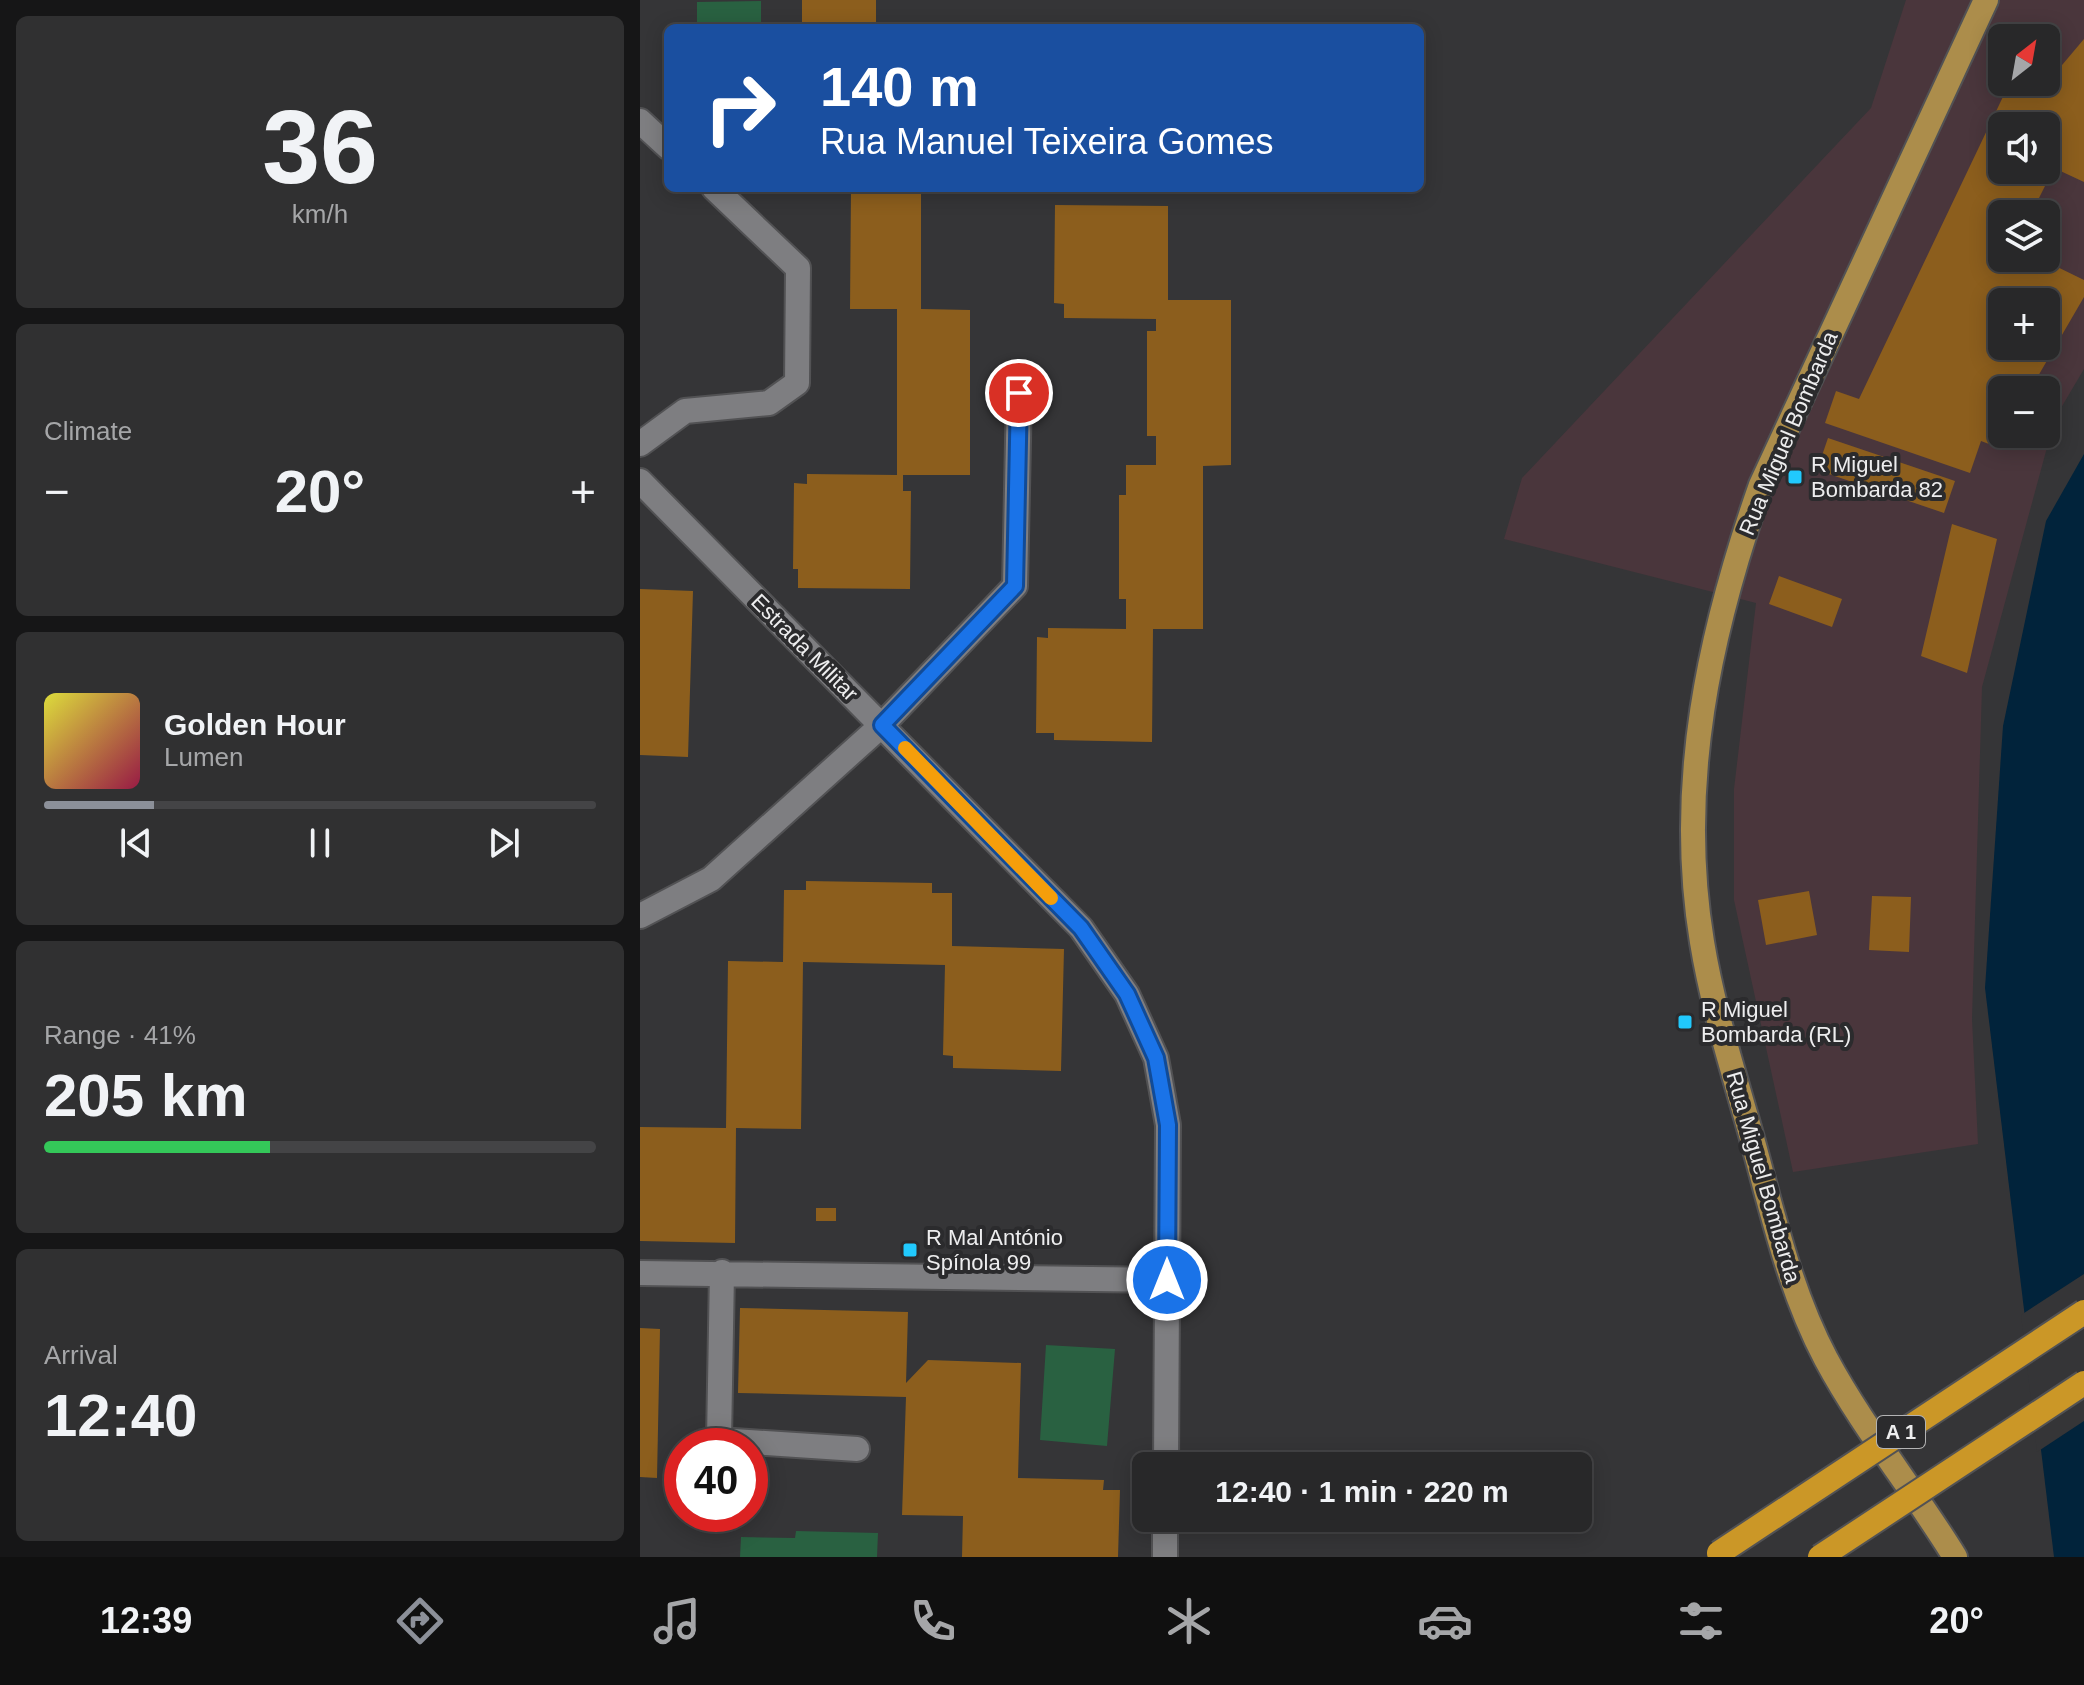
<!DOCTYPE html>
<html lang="en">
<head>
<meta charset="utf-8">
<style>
  body { margin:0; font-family:Arial,sans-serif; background:#303031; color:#f1f3f6; height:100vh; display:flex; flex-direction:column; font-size:30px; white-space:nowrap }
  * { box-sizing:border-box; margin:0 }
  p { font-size:26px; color:#a5a6a8 }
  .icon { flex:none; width:44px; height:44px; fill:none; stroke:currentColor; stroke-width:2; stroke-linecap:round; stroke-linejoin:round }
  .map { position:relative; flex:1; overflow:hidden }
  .drawer { display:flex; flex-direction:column; gap:16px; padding:16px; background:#161617; width:640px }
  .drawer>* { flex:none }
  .banner { position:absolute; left:24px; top:24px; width:760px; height:168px; border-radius:12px; box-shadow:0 4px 20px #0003,0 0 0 2px #444446; background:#1a4fa0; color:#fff; overflow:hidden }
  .needle { width:52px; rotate:31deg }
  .tools { position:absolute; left:1348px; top:24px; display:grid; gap:16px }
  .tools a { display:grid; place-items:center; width:72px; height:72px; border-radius:12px; background:#282829; box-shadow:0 4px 20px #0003,0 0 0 2px #444446; font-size:40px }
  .speed { position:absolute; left:24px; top:1428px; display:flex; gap:16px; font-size:40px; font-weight:700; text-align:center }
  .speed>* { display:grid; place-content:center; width:104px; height:104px; border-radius:50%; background:#282829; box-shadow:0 4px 20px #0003,0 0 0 2px #444446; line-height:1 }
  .speed .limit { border:12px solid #d22; background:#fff; color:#111 }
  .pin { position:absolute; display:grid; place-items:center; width:68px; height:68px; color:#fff; margin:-34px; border:4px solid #fff; border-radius:50%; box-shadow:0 2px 8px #0007 }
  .me { position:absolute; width:88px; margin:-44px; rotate:0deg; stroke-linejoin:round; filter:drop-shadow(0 0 6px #0008) }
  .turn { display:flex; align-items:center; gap:28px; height:168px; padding:0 24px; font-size:36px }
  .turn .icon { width:104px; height:104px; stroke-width:2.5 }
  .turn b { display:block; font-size:56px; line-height:68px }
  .big { font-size:60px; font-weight:700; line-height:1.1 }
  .drawer .widget { flex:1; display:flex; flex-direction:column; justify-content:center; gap:12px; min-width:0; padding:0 28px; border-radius:12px; background:#303031 }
  .drawer .dial { align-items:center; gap:0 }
  .dial b { font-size:104px; line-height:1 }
  .song { display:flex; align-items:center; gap:24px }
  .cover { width:96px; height:96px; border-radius:12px; background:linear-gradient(135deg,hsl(60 70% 55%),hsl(340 70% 35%)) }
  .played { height:8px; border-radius:4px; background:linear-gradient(90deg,#8c9099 20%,#444446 20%) }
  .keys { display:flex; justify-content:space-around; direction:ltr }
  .heat { display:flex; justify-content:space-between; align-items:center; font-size:44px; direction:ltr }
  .charge { height:12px; border-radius:6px; background:linear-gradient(90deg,#34c759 41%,#444446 0) }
  .trip { position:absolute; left:492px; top:1452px; width:460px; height:80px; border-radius:12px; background:#282829; box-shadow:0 4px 20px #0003,0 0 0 2px #444446; font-weight:700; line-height:80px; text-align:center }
  .menu { display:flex; height:128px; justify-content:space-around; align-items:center; background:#101010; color:#a5a6a8 }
  .menu .icon { width:56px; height:56px }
  .menu .on { color:#8c9099 }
  .menu b { font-size:36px; color:#f1f3f6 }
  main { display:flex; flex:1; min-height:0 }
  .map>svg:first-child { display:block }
  .industrial { fill:#4a363c; fill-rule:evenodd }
  .green { fill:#296141 }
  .water { fill:#01233b }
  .pier { fill:#353537 }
  .building { fill:#8c5e1d; fill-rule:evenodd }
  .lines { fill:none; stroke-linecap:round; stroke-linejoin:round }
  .minor-casing { stroke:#525254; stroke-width:28 }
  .major-casing { stroke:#525254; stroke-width:28 }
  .minor { stroke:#7e7e81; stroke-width:24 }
  .major { stroke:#ac8d4b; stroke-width:24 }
  .highway-bridge-casing { stroke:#525254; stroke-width:28; stroke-linecap:butt }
  .highway-bridge { stroke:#cb9727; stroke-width:24 }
  .route-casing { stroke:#114b97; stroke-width:20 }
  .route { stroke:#1a73e8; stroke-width:14 }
  .slow { stroke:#f59e0b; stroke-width:14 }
  .poi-dot { fill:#21c9fd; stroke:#2b2b2d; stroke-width:3 }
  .labels { text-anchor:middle; stroke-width:8; stroke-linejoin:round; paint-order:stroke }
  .shield { fill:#2b2b2d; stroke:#b3b3b4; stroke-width:2 }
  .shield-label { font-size:20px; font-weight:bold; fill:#ededee }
  .street-label { font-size:22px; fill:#ededee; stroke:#2b2b2d }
  .poi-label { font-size:22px; fill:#ededee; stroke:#2b2b2d; text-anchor:start }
</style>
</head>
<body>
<main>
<section class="drawer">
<div class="widget dial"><b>36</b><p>km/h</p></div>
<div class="widget"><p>Climate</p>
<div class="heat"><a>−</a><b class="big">20°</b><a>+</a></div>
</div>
<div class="widget">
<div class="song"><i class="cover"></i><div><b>Golden Hour</b><p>Lumen</p></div></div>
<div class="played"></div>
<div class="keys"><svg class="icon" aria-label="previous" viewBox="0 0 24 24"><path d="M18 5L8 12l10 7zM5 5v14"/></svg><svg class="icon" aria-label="pause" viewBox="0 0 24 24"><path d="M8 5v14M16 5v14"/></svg><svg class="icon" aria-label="next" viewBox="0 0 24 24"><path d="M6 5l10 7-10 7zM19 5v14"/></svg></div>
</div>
<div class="widget"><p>Range · 41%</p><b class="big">205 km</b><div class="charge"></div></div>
<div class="widget"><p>Arrival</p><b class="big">12:40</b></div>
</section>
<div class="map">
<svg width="1444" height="1557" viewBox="0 0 1444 1557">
  <rect width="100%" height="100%" fill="#353537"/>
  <path class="industrial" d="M1266,0H1444V369L1415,418L1342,687L1332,1019L1338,1144L1153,1172L1094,900V789L1116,603L864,539L882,478L1231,108ZM1362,38H1406V82H1362ZM1362,126H1406V170H1362ZM1362,214H1406V258H1362ZM1362,302H1406V346H1362ZM1362,390H1406V434H1362Z"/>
  <path class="green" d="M121,1V28H57V2Z
    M406,1345L475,1349L467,1446L400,1440Z
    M156,1531L238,1533L237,1557H100L101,1537L155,1538Z"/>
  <path class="water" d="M1444,454V1557H1414L1345,988L1363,726L1406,521Z"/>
  <path class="pier" d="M1444,1274V1421L1397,1452L1381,1315Z"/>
  <path class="building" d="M162,0H236V28H162Z
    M1444,39V182L1414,168L1391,214H1362V258H1399L1444,280V297L1390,390H1362V434H1365L1357,447L1341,441L1330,473L1185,423L1196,391L1219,399L1370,82H1406V66L1417,71ZM1362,126H1406V170H1362ZM1362,302H1406V346H1362Z
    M211,188H281V309L330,310V475H263V491H271L270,589L158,588V569H153L154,483L167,484V474L257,475V309H210Z
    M415,205L528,206V300H591V465L563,466V629H513L512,742L414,740V733H396L397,637L408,638V628L486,629V599H479V495H486V465H516V436H507V331H516V319L424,318V304L414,303Z
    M1188,438L1315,481L1304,513L1177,470Z
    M1312,524L1357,539L1327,673L1281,656Z
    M1139,576L1202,599L1192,627L1129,604Z
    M0,589L53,591L48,757L0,755Z
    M166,881L292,883V893H312V946L424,949L421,1071L313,1068V1056L303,1055L305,965L163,962L161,1129L96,1128L95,1243L0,1241V1127L86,1128L88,961L143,962L144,890H166Z
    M1169,891L1177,935L1126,945L1118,900Z
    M1232,896L1271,897L1269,952L1229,950Z
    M176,1208H196V1221H176Z
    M100,1308L268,1312L266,1383L288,1360L381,1363L378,1478L464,1480L463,1490H480L478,1557H322L323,1516L262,1515L266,1397L98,1393Z
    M0,1328L20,1329L17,1478L0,1477Z"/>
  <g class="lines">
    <g class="minor-casing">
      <path id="minor" d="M0,121L28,147
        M0,444L45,411L129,403L157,383L158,268L74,188
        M0,481L441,928L487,994L516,1058L528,1125L526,1466
        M0,916L71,879L242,725L375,586L379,393
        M82,1272L79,1440L217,1449
        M0,1273L527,1280
        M525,1557V1518"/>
    </g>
    <g class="major-casing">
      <path id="major" d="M1315,1557C1274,1490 1223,1428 1186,1359C1150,1291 1133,1215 1113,1142C1095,1076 1073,1010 1062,942C1036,785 1069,633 1121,485L1346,0"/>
    </g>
    <use href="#minor" class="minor"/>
    <use href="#major" class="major"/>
    <g class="highway-bridge-casing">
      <path id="highway-bridge" d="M1079,1553L1444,1312
        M1180,1557L1444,1383"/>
    </g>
    <use href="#highway-bridge" class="highway-bridge"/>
  </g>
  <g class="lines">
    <g class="route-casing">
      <path id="route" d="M379,393L375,586L242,725L441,928L487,994L516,1058L528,1125L527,1280"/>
    </g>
    <use href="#route" class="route"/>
    <path class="slow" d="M265,748L411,898"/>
  </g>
  <g class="poi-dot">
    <rect x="1147" y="469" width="16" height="16" rx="4"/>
    <rect x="1037" y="1014" width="16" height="16" rx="4"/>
    <rect x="262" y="1242" width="16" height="16" rx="4"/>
  </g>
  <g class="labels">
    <rect class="shield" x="1237" y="1416" width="48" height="32" rx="6"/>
    <g class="shield-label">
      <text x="1261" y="1439">A 1</text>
    </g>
    <g class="street-label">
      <text transform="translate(1148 433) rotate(-67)" y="8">Rua Miguel Bombarda</text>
      <text transform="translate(165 647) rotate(45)" y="8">Estrada Militar</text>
      <text transform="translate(1124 1177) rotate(74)" y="8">Rua Miguel Bombarda</text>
    </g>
    <g class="poi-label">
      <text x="1171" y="472">R Miguel<tspan x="1171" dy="25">Bombarda 82</tspan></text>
      <text x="1061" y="1017">R Miguel<tspan x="1061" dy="25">Bombarda (RL)</tspan></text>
      <text x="286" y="1245">R Mal António<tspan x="286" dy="25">Spínola 99</tspan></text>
    </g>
  </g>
</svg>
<div class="tools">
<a><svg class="needle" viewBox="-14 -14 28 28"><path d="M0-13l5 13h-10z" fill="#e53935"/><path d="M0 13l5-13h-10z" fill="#a5a6a8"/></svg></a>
<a><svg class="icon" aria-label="sound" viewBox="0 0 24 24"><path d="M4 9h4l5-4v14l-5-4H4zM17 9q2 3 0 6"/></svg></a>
<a><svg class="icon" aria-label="layers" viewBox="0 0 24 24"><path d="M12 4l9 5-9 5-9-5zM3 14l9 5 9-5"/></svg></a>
<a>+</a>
<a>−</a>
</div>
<div class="speed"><div class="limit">40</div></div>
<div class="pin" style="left:379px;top:393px;background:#d93025"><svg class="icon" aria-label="arrive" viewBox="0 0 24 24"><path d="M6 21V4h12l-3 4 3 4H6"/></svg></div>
<svg class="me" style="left:527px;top:1280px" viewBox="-20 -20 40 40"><circle r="17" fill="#1a73e8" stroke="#fff" stroke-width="3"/><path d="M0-11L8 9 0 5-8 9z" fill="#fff"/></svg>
<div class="trip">12:40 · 1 min · 220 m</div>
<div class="banner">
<div class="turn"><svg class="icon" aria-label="right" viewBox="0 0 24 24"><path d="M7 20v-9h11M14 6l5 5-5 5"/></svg><div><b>140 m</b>Rua Manuel Teixeira Gomes</div></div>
</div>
</div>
</main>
<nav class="menu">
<b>12:39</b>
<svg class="icon on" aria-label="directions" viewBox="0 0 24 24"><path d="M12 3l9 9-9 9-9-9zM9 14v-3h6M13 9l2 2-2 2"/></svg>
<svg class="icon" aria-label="music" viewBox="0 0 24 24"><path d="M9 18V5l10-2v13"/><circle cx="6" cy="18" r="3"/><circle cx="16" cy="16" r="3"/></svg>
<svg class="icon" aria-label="phone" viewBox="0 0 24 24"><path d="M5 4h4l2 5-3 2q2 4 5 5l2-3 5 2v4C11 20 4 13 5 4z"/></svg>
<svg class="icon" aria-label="climate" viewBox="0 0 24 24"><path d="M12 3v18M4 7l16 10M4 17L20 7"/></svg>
<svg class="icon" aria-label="car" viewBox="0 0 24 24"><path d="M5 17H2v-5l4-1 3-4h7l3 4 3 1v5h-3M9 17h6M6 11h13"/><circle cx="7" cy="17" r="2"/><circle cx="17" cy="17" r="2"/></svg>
<svg class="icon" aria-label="filters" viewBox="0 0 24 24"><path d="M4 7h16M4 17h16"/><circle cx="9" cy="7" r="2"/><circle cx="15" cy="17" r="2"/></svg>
<b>20°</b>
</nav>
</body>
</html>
